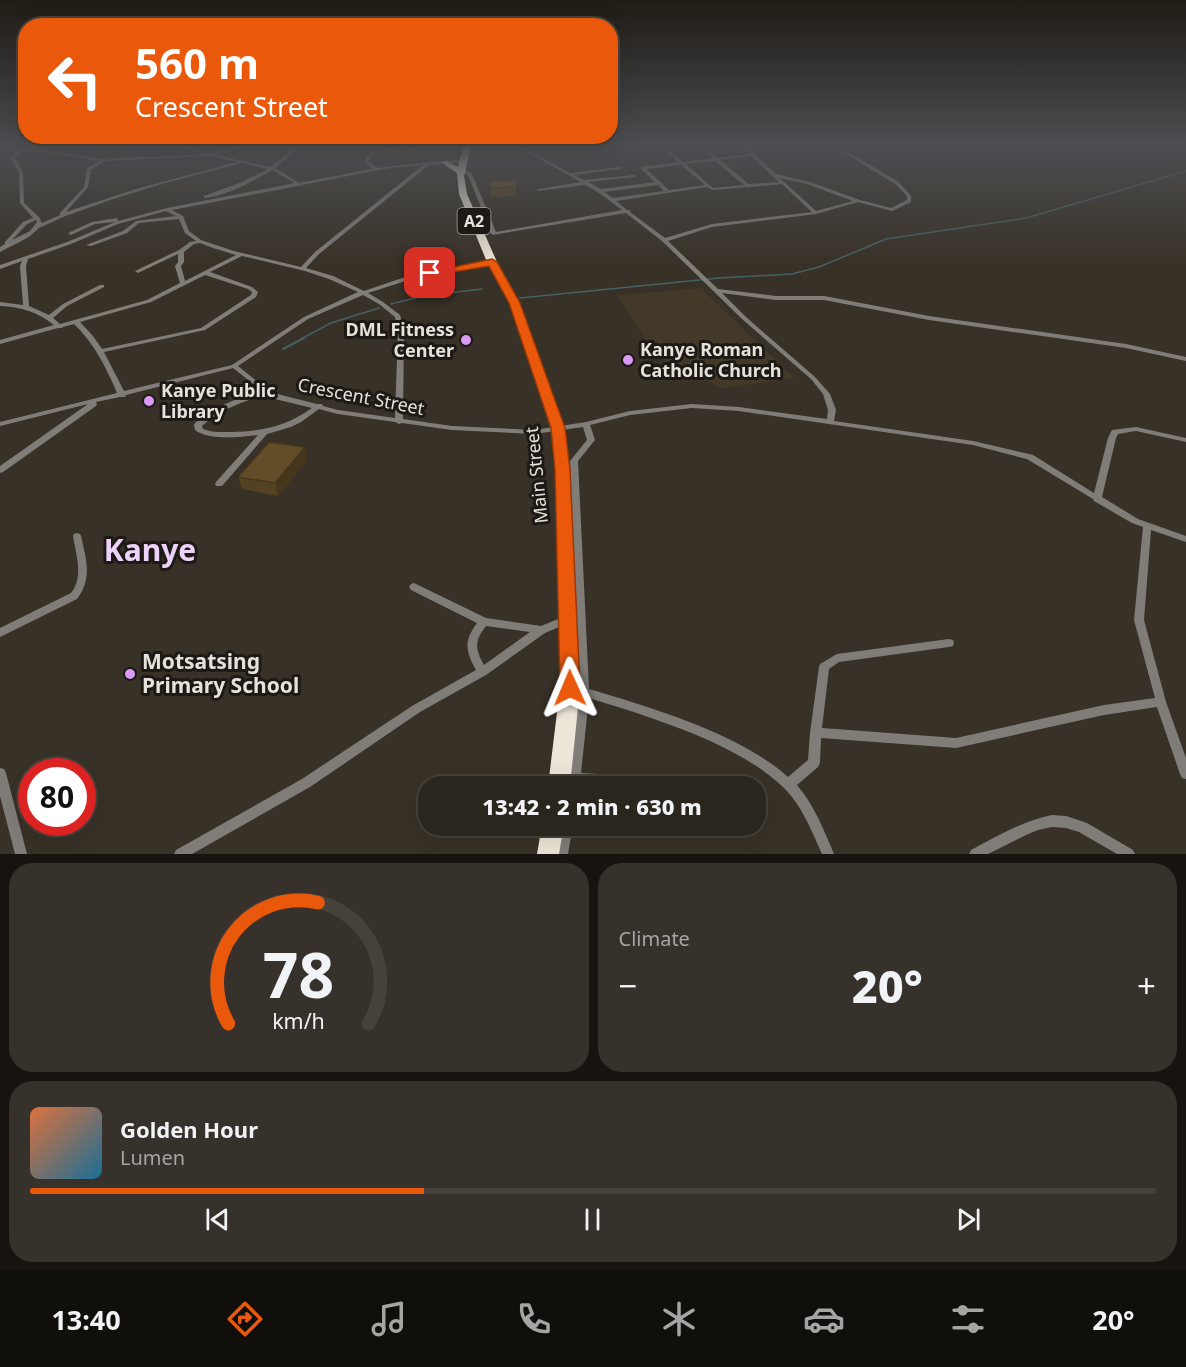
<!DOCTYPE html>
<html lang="en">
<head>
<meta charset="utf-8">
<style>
  body { margin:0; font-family:"Noto Sans",sans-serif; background:#36312a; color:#f1f3f6; height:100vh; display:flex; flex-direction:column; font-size:22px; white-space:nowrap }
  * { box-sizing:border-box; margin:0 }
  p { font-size:20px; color:#a5a5a4 }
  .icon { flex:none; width:33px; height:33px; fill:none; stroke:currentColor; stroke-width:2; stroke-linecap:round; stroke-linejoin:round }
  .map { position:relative; height:854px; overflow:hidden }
  .details { display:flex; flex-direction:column; gap:9px; padding:9px; background:#171410; flex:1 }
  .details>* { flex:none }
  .hud { position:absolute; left:18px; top:18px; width:600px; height:126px; border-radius:24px; box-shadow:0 6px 24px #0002,0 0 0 2px #46423b; background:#ea580c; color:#fff; overflow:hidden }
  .speed { position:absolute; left:18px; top:758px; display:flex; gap:12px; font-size:30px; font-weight:700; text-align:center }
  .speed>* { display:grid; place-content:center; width:78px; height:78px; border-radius:50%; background:#2a251d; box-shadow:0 6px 24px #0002,0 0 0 2px #46423b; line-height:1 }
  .speed .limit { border:9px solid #d22; background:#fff; color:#111 }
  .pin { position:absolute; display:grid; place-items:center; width:51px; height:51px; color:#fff; margin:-26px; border-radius:12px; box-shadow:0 3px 9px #0006 }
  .me { position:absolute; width:66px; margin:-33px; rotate:359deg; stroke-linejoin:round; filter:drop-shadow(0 0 4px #0008) }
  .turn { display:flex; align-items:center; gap:21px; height:126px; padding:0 18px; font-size:27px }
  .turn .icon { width:78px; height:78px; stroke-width:2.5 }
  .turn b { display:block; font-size:42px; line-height:51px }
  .big { font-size:45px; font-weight:800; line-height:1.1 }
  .details .tile { flex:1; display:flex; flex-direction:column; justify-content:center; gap:9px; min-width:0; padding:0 21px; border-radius:24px; background:#36312a }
  .details .dial { align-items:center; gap:0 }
  .dial svg { height:156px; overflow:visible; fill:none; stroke:#46423b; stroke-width:7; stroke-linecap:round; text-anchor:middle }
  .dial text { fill:#f1f3f6; stroke:none }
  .song { display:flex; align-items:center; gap:18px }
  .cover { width:72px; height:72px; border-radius:9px; background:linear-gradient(135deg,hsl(20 70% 55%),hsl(200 70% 35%)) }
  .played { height:6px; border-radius:3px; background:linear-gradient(90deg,#ea580c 35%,#46423b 35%) }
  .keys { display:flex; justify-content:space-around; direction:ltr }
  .heat { display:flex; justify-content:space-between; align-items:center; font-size:33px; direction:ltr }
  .details .tiles { flex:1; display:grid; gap:9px; grid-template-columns:1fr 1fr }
  .tile:last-child { grid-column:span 2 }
  .trip { position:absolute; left:418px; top:776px; width:348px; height:60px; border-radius:24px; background:#2a251d; box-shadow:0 6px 24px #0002,0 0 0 2px #46423b; font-weight:800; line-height:60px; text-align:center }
  .tabs { display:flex; height:96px; justify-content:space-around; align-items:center; background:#110f0c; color:#a5a5a4 }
  .tabs .icon { width:42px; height:42px }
  .tabs .on { color:#ea580c }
  .tabs b { font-size:27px; color:#f1f3f6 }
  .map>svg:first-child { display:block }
  .built { fill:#433929 }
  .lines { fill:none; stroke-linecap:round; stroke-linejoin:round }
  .stream-far1 { stroke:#456065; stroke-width:1.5 }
  .stream { stroke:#456065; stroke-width:2 }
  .street { fill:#807d78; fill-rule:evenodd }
  .secondary { fill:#aca89f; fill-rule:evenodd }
  .highway { fill:#ede6d8; fill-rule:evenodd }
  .wall { fill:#554222 }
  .shaded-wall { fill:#45361c }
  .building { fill:#634d28; stroke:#45361c; stroke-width:1.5 }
  .route { fill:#ea580c; stroke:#983908; stroke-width:1.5 }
  .poi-dot { fill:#da9af6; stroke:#1d1a15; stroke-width:2 }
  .labels { text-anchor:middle; stroke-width:6; stroke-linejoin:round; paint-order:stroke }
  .shield { fill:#1d1a15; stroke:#aaa5a0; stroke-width:1.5 }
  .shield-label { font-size:16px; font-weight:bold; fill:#e6e1db }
  .poi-label { font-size:18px; font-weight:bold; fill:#e6e1db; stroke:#1d1a15; text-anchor:start }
  .street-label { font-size:18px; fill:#e6e1db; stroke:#1d1a15 }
  .near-poi-label { font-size:21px; font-weight:bold; fill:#e6e1db; stroke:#1d1a15; text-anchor:start }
  .town-label { font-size:30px; font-weight:bold; fill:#edd2f9; stroke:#1d1a15 }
</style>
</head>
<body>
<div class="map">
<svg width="1186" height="854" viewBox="0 0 1186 854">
  <rect width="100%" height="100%" fill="#383127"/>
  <path class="built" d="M701,288L794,378L722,388L656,356L617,295Z"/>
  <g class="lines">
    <path class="stream-far1" d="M520,298L719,278L792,274L819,267L886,239L1026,218L1186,171
      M391,304L423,296L482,289
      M301,339L331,323L379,308"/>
    <path class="stream" d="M283,349L304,338"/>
    <path class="street" d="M0,144H6L20,151L44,150L102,159L203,154L169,144C184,144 201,154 212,153C227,152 241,144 256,144L216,155L270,167L288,153L296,144H301L291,155L275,168L299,183L372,169L364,161L373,150L360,144H367L374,147L377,144H381L368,161L377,168L429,162L464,160V161L462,162L429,165L319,254L306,268L333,276L364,291L414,274L494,261L495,262L492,264L415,278L368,293L383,302L400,315L404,328L403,419L452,426L534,430L586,422L630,411L692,404L739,407L827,419L828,410L823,394L811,379L742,319L662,241L626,213L492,235L468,175L458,170V168H462L472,174L496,232L622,210L598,192L585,185L537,191V190L539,189L581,182L512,144H518L570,173L620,167L622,168L620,169L574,175L583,180L634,175L636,176L634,177L588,182L601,189L655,182L641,169V167L679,162L658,144H663L683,162L713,158L696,144H701L717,158L749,154L738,144H743L745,147L759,144H826L768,145L748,149L776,174L810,182L860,200L891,208L907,200V196L895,184L830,144H835L899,182L911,196V202L892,211L858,202L816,214L712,227L668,241L718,289L776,296H824L929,316L1126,344L1186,357V361L1126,348L929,320L824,300H776L722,293L746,317L815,377L830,394L836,410L834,421L973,441L1033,455L1094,493L1108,438L1112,430L1136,427L1186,438V442L1136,431L1118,434L1116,438L1102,497L1138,519L1186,536V542L1151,530L1144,620L1166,702L1186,758V779L1182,778L1180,774L1157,707L1104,715L956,748L821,738L820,763L818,767L797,785C814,805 824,830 834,854H822C812,832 803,808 786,790C741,744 650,717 589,698L581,773L687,779L691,781L693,785L692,786H615L580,784V786H568L578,695L576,691L578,687L570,461L587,440L583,427L534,434L452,430L402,423L399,424L395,422L338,414L319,409L301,422L291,427L267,434L222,486H216L215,484L216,482L258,435C241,437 209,441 195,430L194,425L195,423C214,407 237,399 261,390L233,368L126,395L125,397H120L96,402L97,404L96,406L3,472L0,473V466L88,404L0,426V422L117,393C106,367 94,343 74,324L63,327L62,328H58L0,344V340L54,325C38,312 21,307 0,306V302L23,305L20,266L22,261L0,269V265L67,242L115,222L95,224L71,235L68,233L92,222L116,218L118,219V221L167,208L295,183L272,170C254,181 226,196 204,198V196L242,182L268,169L242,163L165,183L113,199L63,217L39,228L29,237L0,252V247L5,244V242L23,222L33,218L20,203L19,173L11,158L16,152ZM44,152L100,161L87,168L84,187L60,213V215L42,223L39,217L24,203L23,173L15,158L20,153ZM211,156L237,162L136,189L66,212L88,187L91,170L105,161ZM751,156L779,182L749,184L720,160ZM715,161L744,185L713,188L686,164ZM423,165L315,252L301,267L234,251L201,240L189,231L183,216L172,210L298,186H300L302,185L389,168ZM681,165L705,185L669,190L646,169ZM780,178L807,184L853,201L816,211ZM782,184L812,212L712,224L665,238L630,212V210H627L616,201L707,187L712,190L747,187L749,188L751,187ZM658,185L664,191L613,198L604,192ZM166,211L176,216L136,221L123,231L86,245L91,246L127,233L139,223L179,219L185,233L196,241L190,242L179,250L135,271L138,273L140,272L178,254V262L175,266L180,283L147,300L60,324L53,318L67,306L104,287V285H100L63,304L49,315L29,306L26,266L28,259L71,244L118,224ZM36,220L37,222L30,231L12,240L27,224ZM200,243L213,248L236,255L185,281L181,266L184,262V252L194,244ZM242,256L305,271L329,279L358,292L304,317L232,365L124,391L104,352L205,330L256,297L258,292L252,287L210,272ZM205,275L248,289L252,292L251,295L201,328L102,349L93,336L80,322L151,302ZM363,295L379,304L395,317L398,328L395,418L338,410L323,406L322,404H317L281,395L268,390L238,366L308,319ZM266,394L275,399L312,408C285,427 263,431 231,432C221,432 212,433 203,429L202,426C220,409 243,402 266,394ZM692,408L739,411L973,445L1027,459L1093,499L1094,501L1132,523L1143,527L1134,620L1155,698L1104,705L956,738L822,728L829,669L839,662L949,647L953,646L954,643L953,640L949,639L837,654L820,664L819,667L810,733L808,760L788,777C739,733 652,708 589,689L578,461L595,440L590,425L630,415Z
      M77,533L80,534L81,536C86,559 93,578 77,599L0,637V628L71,593C84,577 76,555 73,536L74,534Z
      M414,583L486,618L541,626L568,615L571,616L573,619L571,622L545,633L486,675L420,712L310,787L192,854H174L176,850L302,779L412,706L476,670C466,651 463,642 477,623L411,590L409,587L411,584ZM486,626L530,632L484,665C475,649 474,641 486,626Z
      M0,768L4,769L6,773L27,854H15L0,796Z
      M1052,815L1066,816L1087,823L1133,850L1135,854H1117L1079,832L1066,828L1052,827L1038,830L1026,835L988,854H969L971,850C997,836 1023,821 1052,815Z
      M561,825H573L568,854H556Z"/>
    <path class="secondary" d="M1172,144H1186V148L1173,145Z"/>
    <path class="highway" d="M464,144H472L464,176L467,194L497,262L519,302L565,428L569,470L580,688L570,786H548L560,688L555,470L551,428L509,302L487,262L459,194L457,173L442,163L446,161L458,167Z
      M542,825H564L559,854H537Z"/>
  </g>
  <path class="wall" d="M378,144H410L407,148L419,156L415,161L383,160L382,157H376L375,149Z
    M516,180V196L491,197L490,188Z
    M308,459L278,496L242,489L238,477Z"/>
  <path class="shaded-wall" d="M403,144H410L404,153L401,148Z
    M418,148L419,156L415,161L414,153Z
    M305,447L308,459L278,496L275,483Z"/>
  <path class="building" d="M378,144H403L401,148H418L414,153L381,152L384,149H375Z
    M516,180V187L490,188L491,181Z
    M269,442L305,447L275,483L238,477Z"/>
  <linearGradient id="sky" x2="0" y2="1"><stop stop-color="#1f1b15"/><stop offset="0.55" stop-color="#4d4e52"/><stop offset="1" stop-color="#4d4e52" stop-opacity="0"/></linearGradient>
  <rect width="1186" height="264" fill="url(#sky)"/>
  <path class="route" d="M492,259L497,262L520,303L565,428L570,470L580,688L577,694L570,696L563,694L560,688L555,470L551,428L509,303L489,266L430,276L425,273Z"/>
  <g class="poi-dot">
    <circle cx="466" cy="340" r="6"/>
    <circle cx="628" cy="360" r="6"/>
    <circle cx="149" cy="401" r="6"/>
    <circle cx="130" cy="674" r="6"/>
  </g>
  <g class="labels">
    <rect class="shield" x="457.5" y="208" width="33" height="26" rx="4.5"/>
    <g class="shield-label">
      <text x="474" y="227">A2</text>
    </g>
    <g class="poi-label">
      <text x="454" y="336" text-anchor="end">DML Fitness<tspan x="454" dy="21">Center</tspan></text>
      <text x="640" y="356">Kanye Roman<tspan x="640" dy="21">Catholic Church</tspan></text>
      <text x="161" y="397">Kanye Public<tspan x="161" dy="21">Library</tspan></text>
    </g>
    <g class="street-label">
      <text transform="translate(361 397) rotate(11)" y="6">Crescent Street</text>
      <text transform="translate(537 475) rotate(-96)" y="6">Main Street</text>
    </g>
    <g class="near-poi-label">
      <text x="142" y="669">Motsatsing<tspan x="142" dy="24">Primary School</tspan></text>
    </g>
    <g class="town-label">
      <text x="150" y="561">Kanye</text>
    </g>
  </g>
</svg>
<div class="speed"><div class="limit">80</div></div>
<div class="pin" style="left:430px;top:273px;background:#d93025"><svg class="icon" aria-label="arrive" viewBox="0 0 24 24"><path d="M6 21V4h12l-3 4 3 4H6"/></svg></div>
<svg class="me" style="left:570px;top:688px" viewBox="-20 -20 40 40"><path d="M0-17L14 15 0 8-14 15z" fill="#ea580c" stroke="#fff" stroke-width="4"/></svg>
<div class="trip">13:42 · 2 min · 630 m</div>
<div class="hud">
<div class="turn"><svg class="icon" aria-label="left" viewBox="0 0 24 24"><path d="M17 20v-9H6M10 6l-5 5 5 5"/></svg><div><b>560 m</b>Crescent Street</div></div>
</div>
</div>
<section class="details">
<div class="tiles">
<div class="tile dial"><svg viewBox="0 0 100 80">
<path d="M14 69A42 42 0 1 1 86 69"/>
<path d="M14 69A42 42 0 0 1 60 7" stroke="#ea580c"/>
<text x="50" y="56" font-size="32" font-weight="700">78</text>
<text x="50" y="72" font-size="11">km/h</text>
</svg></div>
<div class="tile"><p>Climate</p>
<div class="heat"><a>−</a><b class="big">20°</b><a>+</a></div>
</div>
<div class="tile">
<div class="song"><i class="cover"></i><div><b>Golden Hour</b><p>Lumen</p></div></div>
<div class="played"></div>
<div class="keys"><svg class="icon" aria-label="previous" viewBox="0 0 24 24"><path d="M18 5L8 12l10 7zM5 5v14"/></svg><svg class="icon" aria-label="pause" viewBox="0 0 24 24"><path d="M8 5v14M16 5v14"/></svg><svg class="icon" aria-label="next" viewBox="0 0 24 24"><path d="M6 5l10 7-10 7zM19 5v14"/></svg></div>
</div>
</div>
</section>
<nav class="tabs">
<b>13:40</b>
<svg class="icon on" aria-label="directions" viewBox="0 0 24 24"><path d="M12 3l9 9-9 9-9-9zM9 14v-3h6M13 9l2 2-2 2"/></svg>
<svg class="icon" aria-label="music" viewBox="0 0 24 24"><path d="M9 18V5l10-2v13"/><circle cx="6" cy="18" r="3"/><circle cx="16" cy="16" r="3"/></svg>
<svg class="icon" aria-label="phone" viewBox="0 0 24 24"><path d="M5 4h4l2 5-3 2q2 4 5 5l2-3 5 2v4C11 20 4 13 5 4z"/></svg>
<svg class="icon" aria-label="climate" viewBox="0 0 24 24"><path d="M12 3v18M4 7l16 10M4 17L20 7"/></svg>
<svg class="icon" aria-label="car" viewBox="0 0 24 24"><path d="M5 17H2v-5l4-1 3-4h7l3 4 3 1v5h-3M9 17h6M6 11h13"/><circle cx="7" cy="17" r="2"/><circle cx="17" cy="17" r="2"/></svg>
<svg class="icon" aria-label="filters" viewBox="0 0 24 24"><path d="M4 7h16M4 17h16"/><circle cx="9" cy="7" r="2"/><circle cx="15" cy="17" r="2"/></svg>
<b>20°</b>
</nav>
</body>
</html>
